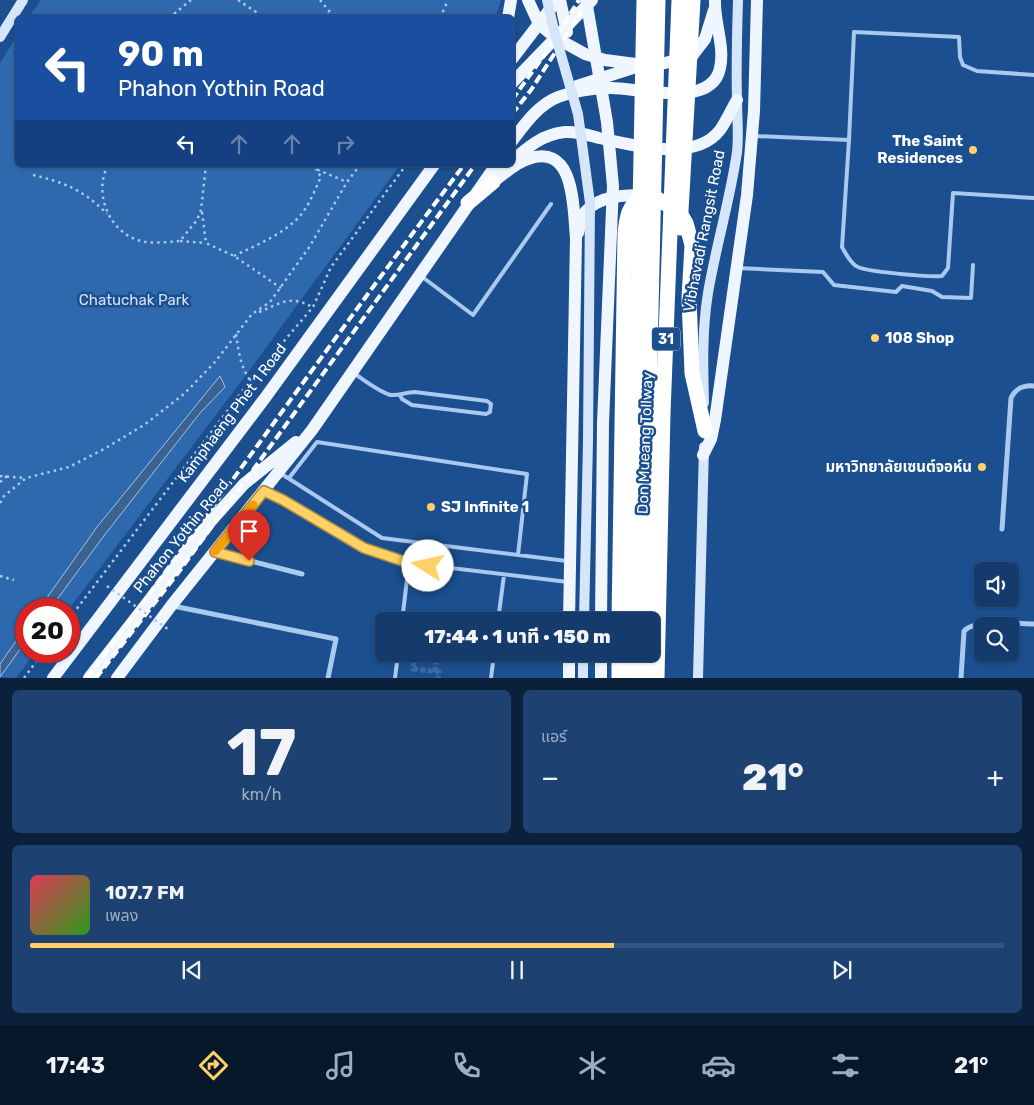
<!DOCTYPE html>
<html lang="th">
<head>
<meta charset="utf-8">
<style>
  body { margin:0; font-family:Rubik,"Noto Sans Thai",sans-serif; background:#1d4271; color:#f1f3f6; height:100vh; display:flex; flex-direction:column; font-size:19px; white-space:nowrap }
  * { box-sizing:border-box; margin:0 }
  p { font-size:16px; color:#9dadc1 }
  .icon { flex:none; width:28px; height:28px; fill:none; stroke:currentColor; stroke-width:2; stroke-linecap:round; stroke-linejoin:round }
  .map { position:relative; height:678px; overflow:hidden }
  .details { display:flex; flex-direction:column; gap:12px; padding:12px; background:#0b203b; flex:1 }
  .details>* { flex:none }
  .guide { position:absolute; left:15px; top:15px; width:500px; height:152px; border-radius:8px; box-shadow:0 1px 4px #0004,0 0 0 1px #33557e; background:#1a4fa0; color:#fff; overflow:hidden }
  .buttons { position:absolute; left:974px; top:562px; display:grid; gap:10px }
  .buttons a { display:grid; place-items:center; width:45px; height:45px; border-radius:8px; background:#143b6b; box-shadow:0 1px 4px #0004,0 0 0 1px #33557e; font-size:25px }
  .speed { position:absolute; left:15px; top:598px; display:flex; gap:10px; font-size:25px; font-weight:700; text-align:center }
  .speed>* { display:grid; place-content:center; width:65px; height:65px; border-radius:50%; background:#143b6b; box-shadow:0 1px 4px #0004,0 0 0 1px #33557e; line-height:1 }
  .speed .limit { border:8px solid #d22; background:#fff; color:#111 }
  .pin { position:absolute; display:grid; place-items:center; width:42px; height:42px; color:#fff; margin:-51px -21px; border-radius:50% 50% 50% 0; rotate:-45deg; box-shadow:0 0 5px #0007 }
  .pin .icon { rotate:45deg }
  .me { position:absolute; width:55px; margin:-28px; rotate:280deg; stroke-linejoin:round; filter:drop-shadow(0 0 4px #0008) }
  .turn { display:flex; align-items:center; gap:18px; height:105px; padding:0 20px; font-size:22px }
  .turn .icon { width:65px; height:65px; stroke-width:2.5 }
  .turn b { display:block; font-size:35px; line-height:42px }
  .lanes { display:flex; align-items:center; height:48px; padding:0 20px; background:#0003; justify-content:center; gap:25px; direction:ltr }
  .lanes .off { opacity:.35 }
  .big { font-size:38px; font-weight:800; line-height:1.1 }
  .details .widget { flex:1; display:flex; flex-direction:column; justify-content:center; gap:8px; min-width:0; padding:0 18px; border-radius:8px; background:#1d4271 }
  .details .dial { align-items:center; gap:0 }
  .dial b { font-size:65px; line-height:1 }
  .song { display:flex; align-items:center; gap:15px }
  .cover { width:60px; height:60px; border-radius:8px; background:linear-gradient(135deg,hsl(350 70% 55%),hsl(110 70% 35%)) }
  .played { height:5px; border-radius:2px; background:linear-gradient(90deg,#ffd166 60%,#33557e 60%) }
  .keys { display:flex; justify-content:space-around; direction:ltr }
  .heat { display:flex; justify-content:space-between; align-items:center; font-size:28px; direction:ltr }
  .details .tiles { flex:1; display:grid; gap:12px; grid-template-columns:1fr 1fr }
  .widget:last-child { grid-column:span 2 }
  .trip { position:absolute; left:375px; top:612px; width:285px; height:50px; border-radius:8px; background:#143b6b; box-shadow:0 1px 4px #0004,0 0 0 1px #33557e; font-weight:800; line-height:50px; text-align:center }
  .tabs { display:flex; height:80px; justify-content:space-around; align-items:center; background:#08182b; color:#9dadc1 }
  .tabs .icon { width:35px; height:35px }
  .tabs .on { color:#ffd166 }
  .tabs b { font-size:22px; color:#f1f3f6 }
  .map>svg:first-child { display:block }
  .green { fill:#2e69ad }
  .water { fill:#3c6290; stroke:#9cc4f0 }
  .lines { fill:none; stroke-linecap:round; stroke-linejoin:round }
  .street-tunnel { stroke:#3d69a0; stroke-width:5; stroke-dasharray:5 2.5; stroke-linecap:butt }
  .path { stroke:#a9c9ee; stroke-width:2.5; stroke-dasharray:2.5 4; stroke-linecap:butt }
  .lane { stroke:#a9c9ee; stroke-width:4 }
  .street { stroke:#a9c9ee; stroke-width:5 }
  .secondary { stroke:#d6e6fa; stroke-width:10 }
  .primary { stroke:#f0f6ff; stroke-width:12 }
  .highway { stroke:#fff; stroke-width:15 }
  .rail { stroke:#fff; stroke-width:4; stroke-dasharray:9 4; stroke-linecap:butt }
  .path-bridge { stroke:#a9c9ee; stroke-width:2.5; stroke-dasharray:2.5 4; stroke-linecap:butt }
  .secondary-bridge { stroke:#d6e6fa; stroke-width:10 }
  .primary-bridge { stroke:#f0f6ff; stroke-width:12 }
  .highway-bridge { stroke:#fff; stroke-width:15 }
  .route-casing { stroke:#a68842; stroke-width:12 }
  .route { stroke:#ffd166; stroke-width:9 }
  .slow { stroke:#f59e0b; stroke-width:9 }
  .poi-dot { fill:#ffd166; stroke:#1b4f8f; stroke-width:2 }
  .labels { text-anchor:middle; stroke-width:5; stroke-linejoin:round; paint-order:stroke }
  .shield { fill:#1b4f8f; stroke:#bbcadd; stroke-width:1 }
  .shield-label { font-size:14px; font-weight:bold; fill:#fff }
  .poi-label { font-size:15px; font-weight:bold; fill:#fff; stroke:#1b4f8f; text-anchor:end }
  .street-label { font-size:15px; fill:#fff; stroke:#1b4f8f }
  .park-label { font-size:15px; fill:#cfe3fa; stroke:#1b4f8f }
</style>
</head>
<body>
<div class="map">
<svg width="1034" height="678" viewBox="0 0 1034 678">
  <rect width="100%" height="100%" fill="#1b4f8f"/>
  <path class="green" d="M41,0H501L495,18L29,17Z
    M17,36L18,165H400L246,375L69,609H26V651H36L16,678L0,677V63Z"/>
  <path class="water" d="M220,376L225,387L200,413L103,537L50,609H39L97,527Z
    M26,627V641L0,677V664Z"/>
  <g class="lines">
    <path class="street-tunnel" d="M415,654L413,669L439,672L438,678
      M435,672L438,654"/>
    <path class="path" d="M238,0L256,12L259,18
      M320,0L335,18
      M169,18L191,0
      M321,18L332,13
      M440,18L448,0
      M108,165C93,193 109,233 141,241C153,244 168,242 180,241L197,220L201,210L206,165
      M313,165L316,169L347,182
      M33,175C64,182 85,191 107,214
      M202,212L206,243L234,256L281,288
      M180,241L206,243
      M234,256C256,245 280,236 298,218C309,207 314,191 321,177L316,169
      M259,312C282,303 290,294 314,308
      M236,334C239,355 241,371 256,388
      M0,476L24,478
      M0,482L7,476
      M0,503L4,496L26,478L69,467L104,449L144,425L184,394L215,362L252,314L270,302L310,246L347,182L360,165
      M0,576L14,580
      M69,619L250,381L313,307L331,267L406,165
      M24,678L44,651"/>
    <path class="lane" d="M754,136L849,140L854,32L959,37L960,57L963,65L977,71L1034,75
      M849,140L842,247C846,254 849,261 856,266C864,272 929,277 942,276L948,268L953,193L1034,198
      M738,268L823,272L834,285L896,292L902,286L932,291L942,297L971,298L973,265
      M421,276L473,315L551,204
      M355,374C364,380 381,393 391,395C399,396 406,392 415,392L487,401L491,404L490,412L486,414L412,405L402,399L400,395
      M280,473L382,538L567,561
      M289,478L317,442L527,474L518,555
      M266,492L283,500L364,548L409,563L568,582
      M402,621L409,563
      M498,621L504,575
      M395,678L398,654
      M491,678L494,654"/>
    <path class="street" d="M1002,529L1011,398C1016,388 1023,385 1034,386
      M215,552L302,574
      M173,606L336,639L328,678
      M961,678L964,631C975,619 1018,624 1034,624"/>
    <path class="secondary" d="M0,37L23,0
      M704,403C703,366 702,330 708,293C716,246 730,200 737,152C739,134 737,117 737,99C736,66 737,33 738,0
      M584,621L588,441
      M583,678V654
      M698,678L704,447"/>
    <path class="primary" d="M528,0L539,24L556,38L585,54L605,60L643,65L665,63L692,56L705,39L714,10
      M560,0L567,32
      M508,18L511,0
      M512,59L557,0
      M512,83L592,0
      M577,86L636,67
      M512,141C525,124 538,105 558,97C574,91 594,88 611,88C640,88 712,109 720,68C725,46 714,22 715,0
      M512,161C528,147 543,134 565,132C576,131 588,135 599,138C632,145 695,163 720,130C726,122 731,110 737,100
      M493,182C504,174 515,163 528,159C576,142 573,210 576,238L569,621
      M578,233C580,227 582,216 586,211C600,196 623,195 642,195
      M703,455L711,439L715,420L747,195L754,111L757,0
      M601,621L603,423
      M53,678L265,398L434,165
      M89,678L211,521L244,484L296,442
      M117,678L171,606L312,430L496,165
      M569,678V654
      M601,678V654"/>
    <path class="highway" d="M468,203L493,182
      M619,621L625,233C627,215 628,208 642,195L658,199L680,213L686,223L692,245L689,298L692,373L705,431
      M632,621L636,415
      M619,678V654
      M630,678L631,654
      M643,678V654"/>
    <path class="rail" d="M512,100L545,54L579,0
      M512,114L531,90L589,0
      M87,678C214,508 336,334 464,165
      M96,678L178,573L475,165"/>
    <path class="path-bridge" d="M107,586L169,630"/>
    <path class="secondary-bridge" d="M547,0L555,34L578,114L590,203L588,441"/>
    <path class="primary-bridge" d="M586,0L607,122L613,186L603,423"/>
    <path class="highway-bridge" d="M680,228L693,0
      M636,415L644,0
      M644,621L658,0
      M657,678L663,413L679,0"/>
  </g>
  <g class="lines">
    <g class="route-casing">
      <path id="route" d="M249,561L215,552L264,491L283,500L364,548L409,563L428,566"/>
    </g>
    <use href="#route" class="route"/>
    <path class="slow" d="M215,551L253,505"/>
  </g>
  <g class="poi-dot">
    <circle cx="973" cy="150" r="5"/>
    <circle cx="875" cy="338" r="5"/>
    <circle cx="982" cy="467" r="5"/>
    <circle cx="431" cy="507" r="5"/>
  </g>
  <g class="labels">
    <rect class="shield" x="652" y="327.5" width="28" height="23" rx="4"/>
    <g class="shield-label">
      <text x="666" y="344">31</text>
    </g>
    <g class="poi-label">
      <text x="963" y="146">The Saint<tspan x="963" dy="17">Residences</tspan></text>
      <text x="885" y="343" text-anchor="start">108 Shop</text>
      <text x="972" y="472">มหาวิทยาลัยเซนต์จอห์น</text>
      <text x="441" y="512" text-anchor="start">SJ Infinite 1</text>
    </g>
    <g class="street-label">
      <text transform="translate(704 231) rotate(-79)" y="5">Vibhavadi Rangsit Road</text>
      <text transform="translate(232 413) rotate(-53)" y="5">Kamphaeng Phet 1 Road</text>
      <text transform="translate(645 443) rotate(-88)" y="5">Don Mueang Tollway</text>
      <text transform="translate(181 536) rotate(-51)" y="5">Phahon Yothin Road</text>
    </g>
    <g class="park-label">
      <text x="134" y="305">Chatuchak Park</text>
    </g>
  </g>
</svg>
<div class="buttons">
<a><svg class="icon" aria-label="sound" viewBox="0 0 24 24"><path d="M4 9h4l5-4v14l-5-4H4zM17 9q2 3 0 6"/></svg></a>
<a><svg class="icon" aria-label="search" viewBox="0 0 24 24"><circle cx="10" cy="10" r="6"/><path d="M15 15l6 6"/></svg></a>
</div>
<div class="speed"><div class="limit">20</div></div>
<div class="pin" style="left:249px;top:561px;background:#d93025"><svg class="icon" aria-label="arrive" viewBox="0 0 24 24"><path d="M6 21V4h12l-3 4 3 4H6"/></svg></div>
<svg class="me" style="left:428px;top:566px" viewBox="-20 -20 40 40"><circle r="19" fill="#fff"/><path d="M0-13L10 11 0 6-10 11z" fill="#ffd166"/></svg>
<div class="trip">17:44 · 1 นาที · 150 m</div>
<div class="guide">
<div class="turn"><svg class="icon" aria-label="left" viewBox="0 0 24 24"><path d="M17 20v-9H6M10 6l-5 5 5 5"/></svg><div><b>90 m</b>Phahon Yothin Road</div></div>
<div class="lanes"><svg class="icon" aria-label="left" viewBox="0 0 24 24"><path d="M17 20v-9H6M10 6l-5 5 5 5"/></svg><svg class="icon off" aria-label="ahead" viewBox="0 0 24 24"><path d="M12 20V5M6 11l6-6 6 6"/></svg><svg class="icon off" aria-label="ahead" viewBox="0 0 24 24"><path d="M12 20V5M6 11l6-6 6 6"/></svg><svg class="icon off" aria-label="right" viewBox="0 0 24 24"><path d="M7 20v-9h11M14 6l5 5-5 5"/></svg></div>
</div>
</div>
<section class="details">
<div class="tiles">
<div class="widget dial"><b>17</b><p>km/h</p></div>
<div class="widget"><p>แอร์</p>
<div class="heat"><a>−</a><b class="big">21°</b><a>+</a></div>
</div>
<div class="widget">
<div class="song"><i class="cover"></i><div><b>107.7 FM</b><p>เพลง</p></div></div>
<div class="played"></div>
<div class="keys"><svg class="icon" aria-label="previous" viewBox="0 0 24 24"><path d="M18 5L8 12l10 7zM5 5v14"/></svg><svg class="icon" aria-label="pause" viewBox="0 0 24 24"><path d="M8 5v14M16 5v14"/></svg><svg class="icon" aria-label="next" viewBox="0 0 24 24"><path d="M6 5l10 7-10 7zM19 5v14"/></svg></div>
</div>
</div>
</section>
<nav class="tabs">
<b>17:43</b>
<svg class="icon on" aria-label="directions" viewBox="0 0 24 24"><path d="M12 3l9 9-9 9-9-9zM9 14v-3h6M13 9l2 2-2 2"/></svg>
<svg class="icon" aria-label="music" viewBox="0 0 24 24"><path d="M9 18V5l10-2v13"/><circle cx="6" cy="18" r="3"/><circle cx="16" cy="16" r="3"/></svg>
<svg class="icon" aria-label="phone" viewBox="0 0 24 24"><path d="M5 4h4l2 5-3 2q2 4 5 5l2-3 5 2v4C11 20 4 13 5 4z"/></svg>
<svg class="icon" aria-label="climate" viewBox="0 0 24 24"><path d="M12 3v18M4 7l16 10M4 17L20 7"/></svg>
<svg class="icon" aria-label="car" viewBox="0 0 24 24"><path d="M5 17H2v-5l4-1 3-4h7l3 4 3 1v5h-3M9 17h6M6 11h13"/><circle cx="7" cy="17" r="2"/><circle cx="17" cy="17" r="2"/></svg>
<svg class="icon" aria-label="filters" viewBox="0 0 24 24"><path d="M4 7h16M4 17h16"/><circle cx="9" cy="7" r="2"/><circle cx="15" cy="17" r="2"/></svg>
<b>21°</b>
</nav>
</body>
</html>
